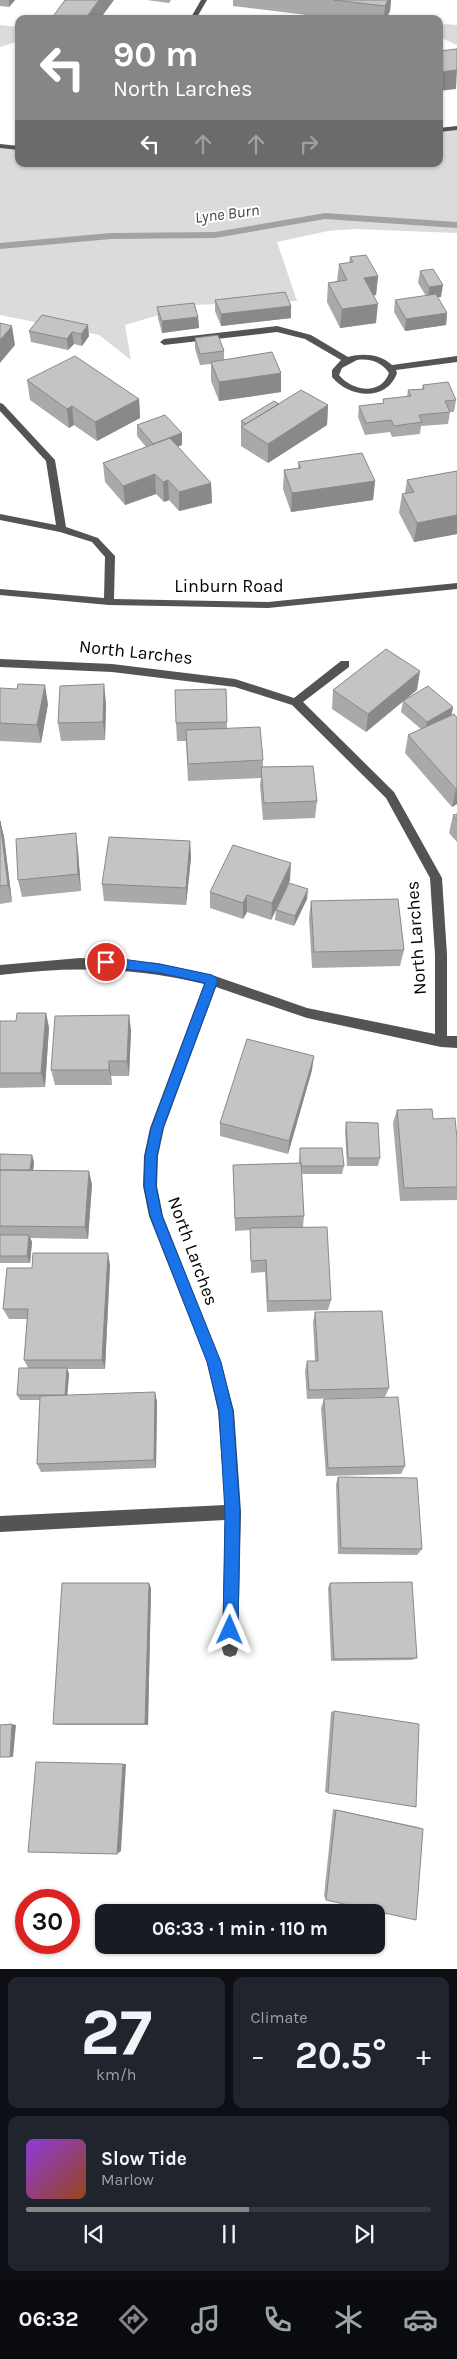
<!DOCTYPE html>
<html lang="en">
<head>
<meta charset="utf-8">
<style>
  body { margin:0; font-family:Karla,sans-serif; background:#20242c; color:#f1f3f6; height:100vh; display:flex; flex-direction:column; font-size:19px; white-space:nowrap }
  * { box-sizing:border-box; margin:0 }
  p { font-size:16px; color:#9ea1a6 }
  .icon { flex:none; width:28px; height:28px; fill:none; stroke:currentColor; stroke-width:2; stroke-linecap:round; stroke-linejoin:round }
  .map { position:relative; height:1969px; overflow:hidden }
  .side { display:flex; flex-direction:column; gap:8px; padding:8px; background:#0d0f14; flex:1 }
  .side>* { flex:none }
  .guide { position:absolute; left:15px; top:15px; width:428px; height:152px; border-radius:10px; box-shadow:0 1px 4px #0004; background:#858687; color:#fff; overflow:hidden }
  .speed { position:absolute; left:15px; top:1889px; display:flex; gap:10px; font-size:25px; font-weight:700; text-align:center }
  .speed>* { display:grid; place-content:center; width:65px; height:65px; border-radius:50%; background:#171b24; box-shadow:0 1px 4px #0004; line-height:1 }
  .speed .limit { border:8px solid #d22; background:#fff; color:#111 }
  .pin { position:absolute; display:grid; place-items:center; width:42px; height:42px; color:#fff; margin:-21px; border:2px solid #fff; border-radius:50%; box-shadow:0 1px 5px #0007 }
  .me { position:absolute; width:55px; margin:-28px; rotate:1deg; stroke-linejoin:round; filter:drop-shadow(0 0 4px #0008) }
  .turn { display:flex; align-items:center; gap:18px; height:105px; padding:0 15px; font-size:22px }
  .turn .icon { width:65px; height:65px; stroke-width:2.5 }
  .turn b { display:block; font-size:35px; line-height:42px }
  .lanes { display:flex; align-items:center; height:48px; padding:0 15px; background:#0003; justify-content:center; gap:25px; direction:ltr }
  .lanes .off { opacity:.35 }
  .big { font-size:38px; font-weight:700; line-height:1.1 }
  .side .tile { flex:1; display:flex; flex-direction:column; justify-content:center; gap:8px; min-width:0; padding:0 18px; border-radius:10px; background:#20242c }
  .side .dial { align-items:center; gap:0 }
  .dial b { font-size:65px; line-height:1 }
  .song { display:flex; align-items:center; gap:15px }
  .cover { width:60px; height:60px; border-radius:8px; background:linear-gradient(135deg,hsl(270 70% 55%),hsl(20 70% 35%)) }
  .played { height:5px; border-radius:2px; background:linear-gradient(90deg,#858687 55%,#363941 55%) }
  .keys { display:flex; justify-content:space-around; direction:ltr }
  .heat { display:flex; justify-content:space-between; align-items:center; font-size:28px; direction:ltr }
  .side .tiles { flex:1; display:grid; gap:8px; grid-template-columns:1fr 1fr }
  .tile:last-child { grid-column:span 2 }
  .trip { position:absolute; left:95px; top:1904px; width:290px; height:50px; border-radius:10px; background:#171b24; box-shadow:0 1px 4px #0004; font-weight:700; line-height:50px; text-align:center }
  .dock { display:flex; height:80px; justify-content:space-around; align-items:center; background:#090b0e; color:#9ea1a6 }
  .dock .icon { width:35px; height:35px }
  .dock .selected { color:#858687 }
  .dock b { font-size:22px; color:#f1f3f6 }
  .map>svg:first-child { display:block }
  .green { fill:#dbdbdb }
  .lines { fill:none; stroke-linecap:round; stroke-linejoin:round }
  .stream { fill:#a2a2a2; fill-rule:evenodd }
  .minor { fill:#545454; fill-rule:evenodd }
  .wall { fill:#a9a9a9 }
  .shaded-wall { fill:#898989 }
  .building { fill:#c4c4c4; stroke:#898989 }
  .route { fill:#1a73e8; stroke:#114b97 }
  .labels { text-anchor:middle; stroke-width:4; stroke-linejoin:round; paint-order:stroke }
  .far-water-label { font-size:16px; font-style:italic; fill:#434343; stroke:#fff }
  .street-label { font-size:18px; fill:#000; stroke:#fff }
</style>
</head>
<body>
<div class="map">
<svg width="457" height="1969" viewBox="0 0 457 1969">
  <rect width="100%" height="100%" fill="#fff"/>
  <path class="green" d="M444,24L457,25V45L439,37Z
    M0,25L19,27V41L0,47Z
    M457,128V233L356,229L328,231L277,242L297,301L193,305L125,325L131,360L99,335L0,315V146L19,148V164H439V130Z"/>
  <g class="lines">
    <path class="stream" d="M325,213L457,222V228L325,219L215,238L111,239L0,249V243L111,233L215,232Z"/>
    <path class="minor" d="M201,0H207L196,19H190Z
      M457,126V130L439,132V128Z
      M0,144L19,146V150L0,148Z
      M277,326L311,335L348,357C363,353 380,354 392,365L457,356V362L396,370L397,373C387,402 349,398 332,377V370L341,360L305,339L277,332L164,345L160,342L164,339ZM357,360C369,358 382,362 389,373C381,396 352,391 339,375L342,368Z
      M0,403L3,404L55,460L66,527L98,538L115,556L114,599L268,602L457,583V589L268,608L109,605L0,595V589L104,598L105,557L92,542L60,532L0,520V514L56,525L46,461L0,411Z
      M0,659L112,664L235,679L294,698L341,661H349V667L303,702L394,792L442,878L447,955V1036H457V1048L441,1047L307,1018L216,987L164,1128L158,1156L157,1186L163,1216L221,1362L234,1411L241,1512L238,1649L236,1655L230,1657L224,1655L222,1649L225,1520L0,1532V1516L225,1505L218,1411L207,1362L149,1216L143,1186L144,1156L150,1128L204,984C136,967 70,966 0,975V965L80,958L156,963L212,975L307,1008L435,1034V955L430,878L386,798L292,705L235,687L112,672L0,667Z"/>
  </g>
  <path class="wall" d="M0,0H15L9,7L0,6Z
    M147,0H171L169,3Z
    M233,0H391L390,11L386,19H339L233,6Z
    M350,257L378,276L376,295L373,296L376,323L340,328L327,302L328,283L337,281L339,264L349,263Z
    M420,271L441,297H437L447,313L446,325L405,331L394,312L395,300L426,296L418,283Z
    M215,300L291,318L221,326L215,311Z
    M157,307L198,317L199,328L162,333L158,318Z
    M42,315L89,336L82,346L74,344L68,350L31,342L29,331Z
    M195,338L224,351V360L281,392L219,401L211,381V364L200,365L195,349Z
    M27,380L139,399L140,418L97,441L74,425L69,428L30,400Z
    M423,385L456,400L454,412H450L448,424L421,426L420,434L392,437L390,432L365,435L358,417L359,406L383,403V399L407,397L408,390L422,389Z
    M328,405L327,425L268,463L241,446V421Z
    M137,425L182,433V445L177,447L211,483L212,503L179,511L169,500L164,502L156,494L125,505L105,482L103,463L146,447L137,436Z
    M298,462L375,481L373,500L291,512L283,489L284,470L298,468Z
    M457,471V534L414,542L399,513L402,494L405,493L407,480Z
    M0,688L48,704L41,743L0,741Z
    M226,689L227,729L263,760V767L317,801L315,818L263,820L260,785L261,778L188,781L186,741H177L176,723Z
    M333,690H417L405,699L453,707L451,715L457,718V804L452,807L405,753L408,735L421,729L401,712L403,701L366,732L332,709Z
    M106,703L105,740L61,741L58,723Z
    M457,814V842L449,833L453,815Z
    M0,820L4,837L12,902L0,904Z
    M190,841L191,858L186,905L104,901L102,884Z
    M78,851L81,891L22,897L18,880Z
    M290,880L286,889L307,899L294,926L275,920L276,910L271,920L247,912L243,919L210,908V892Z
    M311,901L404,950L400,966L312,968L309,918Z
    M46,1013L49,1028L45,1087L0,1088V1021H16Z
    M129,1015L131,1031L129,1076H111L112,1085H55L51,1070Z
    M312,1070L288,1154L220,1136V1123Z
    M397,1110L433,1119L457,1139V1200L400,1201L393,1123Z
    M346,1122L380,1158L378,1166H347L345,1131Z
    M300,1148L344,1166L342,1174H302L304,1216L303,1227L331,1300L328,1310L267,1312L265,1272L251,1273L250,1230L235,1231L233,1165L299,1163Z
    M0,1154L34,1162L33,1170L92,1184L88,1239L30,1238L32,1242L30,1263H0Z
    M110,1265L105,1369H67L69,1374L67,1395L157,1401L156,1468L41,1472L37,1464L40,1400H20L17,1395L28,1368L24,1360L27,1319H9L3,1309L32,1268Z
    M315,1312L389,1388L385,1397L307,1399L305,1371L307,1361H315L313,1322Z
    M324,1399L405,1466L401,1474L326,1476L321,1408Z
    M338,1477L422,1549L417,1555L338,1554L336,1484Z
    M330,1583L417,1658L412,1660L331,1661L328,1588Z
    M151,1588L148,1725H58L53,1724Z
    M334,1711L328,1793L325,1792L331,1712Z
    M333,1809L418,1827L423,1829L326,1900L324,1896Z"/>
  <path class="shaded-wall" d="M9,0H15L9,7Z
    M99,0H114L100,19H85Z
    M388,0H391L390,11L386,19H384L385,6Z
    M457,70L456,89L439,91V72Z
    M378,276L376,295L362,297L364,278Z
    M443,285L441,297L428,299L429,287Z
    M378,304L376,323L340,328L342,309Z
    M291,306V318L221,326V314Z
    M447,313L446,325L405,331L406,319Z
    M198,317L199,328L162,333V321Z
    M88,325L89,336L82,346L81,334Z
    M12,326L15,345L0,363V340Z
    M72,332L74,344L68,350L67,339Z
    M281,373V392L219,401V382Z
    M139,399L140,418L97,441L95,422Z
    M328,405L327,425L268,463V444Z
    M72,406L74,425L69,428L67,409Z
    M182,433V445L154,455L153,444Z
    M155,474L156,494L125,505L123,486Z
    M168,480L169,500L164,502L163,482Z
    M375,481L373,500L291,512L292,493Z
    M211,483L212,503L179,511V492Z
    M457,515V534L414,542L417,523Z
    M420,671L417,690L366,732L368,714Z
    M104,684L106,703L105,740L103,722Z
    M45,685L48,704L41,743L37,725Z
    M453,707L451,718L425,733L427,722Z
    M456,789H457V804L452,807Z
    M0,820L4,837L12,902L8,885Z
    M76,833L78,851L81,891L78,874Z
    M190,841L191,858L186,905V888Z
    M291,863L290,880L271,920L272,903Z
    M308,889L307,899L294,926L295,916Z
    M247,895V912L243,919V903Z
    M46,1013L49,1028L45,1087L41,1073Z
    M129,1015L131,1031L129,1076L127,1061Z
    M314,1056L312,1070L288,1154L289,1141Z
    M109,1061L111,1076L112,1085L109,1070Z
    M32,1155L34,1162L32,1181L30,1173Z
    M89,1171L92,1184L88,1239L85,1227Z
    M29,1235L32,1242L30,1263L27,1256Z
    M108,1253L110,1265L105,1369L102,1360Z
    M67,1368L69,1374L67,1400L65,1395Z
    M155,1392L157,1401L156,1468L154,1460Z
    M149,1583L151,1588L148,1725L145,1724Z
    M12,1724L16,1725L13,1757H10Z
    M123,1764H126L121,1851L117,1854Z"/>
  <path class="building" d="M65,0H99L85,19H51Z
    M334,0H388L385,6Z
    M457,49V70L439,72V51Z
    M366,255L378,276L364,278L378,304L342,309L328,283L347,280L339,264L353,262L350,257Z
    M433,269L443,285L429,287L420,271Z
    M285,292L291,306L221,314L215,300Z
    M436,294L447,313L406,319L395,300Z
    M194,303L198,317L162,321L157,307Z
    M42,315L88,325L81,334L72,332L67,339L29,331Z
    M0,323L12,326L0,340Z
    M218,335L224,351L200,354L195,338Z
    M272,352L281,373L219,382L211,362Z
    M75,356L139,399L95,422L72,406L67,409L27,380Z
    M448,382L456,400L445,401L450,412L419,415L422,422L394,426L391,420L366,423L359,406L384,403L383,399L411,396L408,390L424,389L423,385Z
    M301,390L328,405L268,444L241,427Z
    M274,401L279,404L246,424L241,421Z
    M165,415L182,433L153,444L137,425Z
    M170,438L211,483L179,492L168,480L163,482L155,474L123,486L103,463Z
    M362,453L375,481L292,493L284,470L301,468L298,462Z
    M457,471V515L417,523L402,494L414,492L407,480Z
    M386,649L420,671L368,714L333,690Z
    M18,684L45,685L37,725L0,723V688L17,689Z
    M104,684L103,722L58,723L60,686Z
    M428,686L453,707L427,722L403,701Z
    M226,689L227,722L176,723L175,690Z
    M454,714L457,718V789H456L408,735Z
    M260,727L263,760L188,764L186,730Z
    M313,766L317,801L264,803L261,767Z
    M457,814V820L453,815Z
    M0,821L8,885L0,886Z
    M76,833L78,874L18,880L16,839Z
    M109,837L190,841L186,888L102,884Z
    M233,845L291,863L272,903L247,895L243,903L210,892Z
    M289,883L308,889L295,916L276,910Z
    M398,899L404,950L314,952L311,901Z
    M17,1013H46L41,1073H0V1021H16Z
    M129,1015L127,1061H109V1070H51L55,1016Z
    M247,1039L314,1056L289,1141L220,1123Z
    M432,1109L433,1119L455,1118L457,1139V1187L404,1188L397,1110Z
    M346,1122L378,1123L380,1158H348Z
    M300,1148H342L344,1166H301V1163H300Z
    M0,1154L32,1155L30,1170H0Z
    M301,1163L304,1216L235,1218L233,1165Z
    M0,1170L89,1171L85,1227L0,1226Z
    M327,1227L331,1300L268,1301L266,1260L251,1261L250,1228Z
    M0,1235H29L27,1256H0Z
    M33,1253H108L102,1360H24L28,1309H3L7,1268H32Z
    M382,1311L389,1388L309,1390L307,1361H318L315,1312Z
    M19,1368H67L65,1395H17Z
    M155,1392L154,1460L37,1464L40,1396Z
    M398,1397L405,1466L328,1468L324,1399Z
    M338,1477L417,1478L422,1549L341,1548Z
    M412,1582L417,1658L334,1659L330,1583Z
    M62,1583H149L145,1724H53Z
    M334,1711L419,1724L416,1807L328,1793Z
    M12,1724L10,1757H0V1725Z
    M36,1762L123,1764L117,1854L28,1852Z
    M336,1810L423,1829L416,1920L326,1900Z"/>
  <path class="route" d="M106,957L160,964L212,975L218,980L163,1128L157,1156L156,1186L162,1216L221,1362L233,1411L240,1512L238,1630L236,1635L230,1637L225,1635L223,1630L225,1512L219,1411L207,1362L150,1216L144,1186L145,1156L151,1128L205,983L160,973L106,967L100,962Z"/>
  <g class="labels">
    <g class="far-water-label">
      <text transform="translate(227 213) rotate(-7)" y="6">Lyne Burn</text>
    </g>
    <g class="street-label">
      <text x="229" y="592">Linburn Road</text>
      <text transform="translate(136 652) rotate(6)" y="6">North Larches</text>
      <text transform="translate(416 938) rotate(-94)" y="6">North Larches</text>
      <text transform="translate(193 1251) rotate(70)" y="6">North Larches</text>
    </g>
  </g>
</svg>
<div class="speed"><div class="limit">30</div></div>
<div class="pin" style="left:106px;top:962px;background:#d93025"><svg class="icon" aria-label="arrive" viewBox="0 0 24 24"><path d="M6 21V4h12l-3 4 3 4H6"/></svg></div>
<svg class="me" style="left:230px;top:1630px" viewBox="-20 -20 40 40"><path d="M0-17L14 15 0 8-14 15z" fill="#1a73e8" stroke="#fff" stroke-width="4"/></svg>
<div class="trip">06:33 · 1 min · 110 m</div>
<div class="guide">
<div class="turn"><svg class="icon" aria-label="left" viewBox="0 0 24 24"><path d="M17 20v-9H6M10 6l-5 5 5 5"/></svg><div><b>90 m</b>North Larches</div></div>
<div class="lanes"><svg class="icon" aria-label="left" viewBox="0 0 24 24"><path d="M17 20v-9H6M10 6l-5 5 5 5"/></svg><svg class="icon off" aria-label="ahead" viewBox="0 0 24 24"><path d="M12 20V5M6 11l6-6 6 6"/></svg><svg class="icon off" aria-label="ahead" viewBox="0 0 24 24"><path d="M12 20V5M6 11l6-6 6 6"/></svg><svg class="icon off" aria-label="right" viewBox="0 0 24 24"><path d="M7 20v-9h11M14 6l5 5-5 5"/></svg></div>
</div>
</div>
<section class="side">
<div class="tiles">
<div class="tile dial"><b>27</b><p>km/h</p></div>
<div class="tile"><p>Climate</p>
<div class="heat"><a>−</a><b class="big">20.5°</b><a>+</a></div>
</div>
<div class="tile">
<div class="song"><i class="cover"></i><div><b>Slow Tide</b><p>Marlow</p></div></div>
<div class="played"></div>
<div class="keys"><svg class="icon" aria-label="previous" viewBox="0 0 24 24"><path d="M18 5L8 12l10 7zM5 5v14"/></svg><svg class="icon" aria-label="pause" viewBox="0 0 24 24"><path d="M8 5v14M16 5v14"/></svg><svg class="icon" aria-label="next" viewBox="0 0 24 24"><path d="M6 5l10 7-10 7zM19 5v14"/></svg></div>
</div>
</div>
</section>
<nav class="dock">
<b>06:32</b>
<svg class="icon selected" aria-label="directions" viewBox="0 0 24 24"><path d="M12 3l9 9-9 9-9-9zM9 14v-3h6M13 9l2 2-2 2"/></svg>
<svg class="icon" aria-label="music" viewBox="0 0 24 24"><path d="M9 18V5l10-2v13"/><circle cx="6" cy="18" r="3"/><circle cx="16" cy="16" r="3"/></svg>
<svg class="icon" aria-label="phone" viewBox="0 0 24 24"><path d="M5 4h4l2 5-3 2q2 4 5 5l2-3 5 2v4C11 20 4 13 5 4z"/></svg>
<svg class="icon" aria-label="climate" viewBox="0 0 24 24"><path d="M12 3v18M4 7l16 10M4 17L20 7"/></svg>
<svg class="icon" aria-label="car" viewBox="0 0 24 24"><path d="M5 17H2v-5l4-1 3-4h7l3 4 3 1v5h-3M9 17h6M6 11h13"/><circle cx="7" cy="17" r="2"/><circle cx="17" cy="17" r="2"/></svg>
</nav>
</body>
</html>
